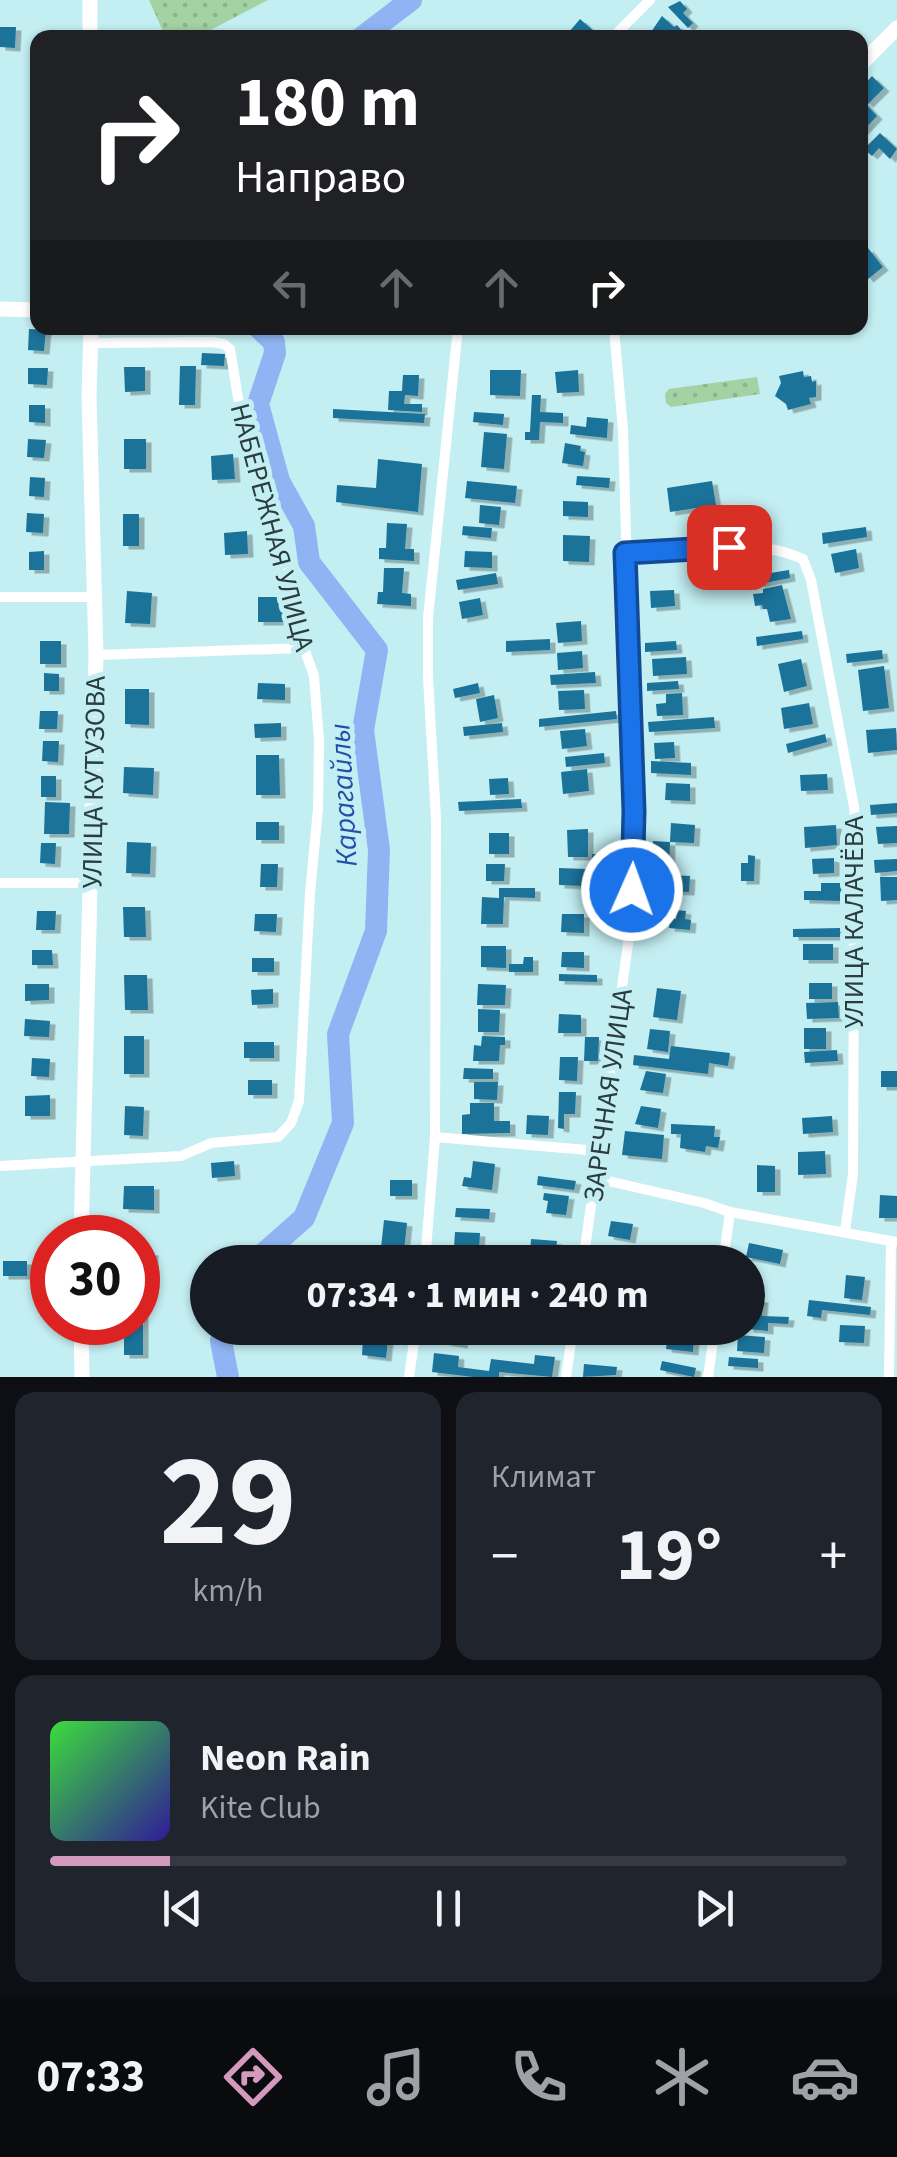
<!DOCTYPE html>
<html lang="ru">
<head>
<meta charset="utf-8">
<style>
  body { margin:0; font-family:"Source Sans 3",sans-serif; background:#20242c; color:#f1f3f6; height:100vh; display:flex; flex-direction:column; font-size:38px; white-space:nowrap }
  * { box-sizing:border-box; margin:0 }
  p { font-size:32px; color:#9ea1a6 }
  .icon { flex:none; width:55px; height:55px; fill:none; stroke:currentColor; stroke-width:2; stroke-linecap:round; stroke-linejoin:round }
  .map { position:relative; height:1377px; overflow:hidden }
  .side { display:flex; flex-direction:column; gap:15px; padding:15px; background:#0d0f14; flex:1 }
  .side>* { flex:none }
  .banner { position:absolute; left:30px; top:30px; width:838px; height:305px; border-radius:20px; box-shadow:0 2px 8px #0004; background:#202124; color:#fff; overflow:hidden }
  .speed { position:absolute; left:30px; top:1215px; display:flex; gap:20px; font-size:50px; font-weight:700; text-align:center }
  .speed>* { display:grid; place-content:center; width:130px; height:130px; border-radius:50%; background:#171b24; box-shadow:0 2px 8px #0004; line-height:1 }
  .speed .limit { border:15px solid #d22; background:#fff; color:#111 }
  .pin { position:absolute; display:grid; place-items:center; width:85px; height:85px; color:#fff; margin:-42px; border-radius:20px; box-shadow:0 5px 15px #0006 }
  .me { position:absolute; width:110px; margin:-55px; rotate:2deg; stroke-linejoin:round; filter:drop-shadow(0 0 8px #0008) }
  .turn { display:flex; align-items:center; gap:35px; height:210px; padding:0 40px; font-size:45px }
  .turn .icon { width:130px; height:130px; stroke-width:2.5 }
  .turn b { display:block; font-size:70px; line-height:85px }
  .lanes { display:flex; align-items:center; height:95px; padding:0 40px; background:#0003; justify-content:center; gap:50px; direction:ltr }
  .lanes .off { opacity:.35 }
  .big { font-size:75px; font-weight:700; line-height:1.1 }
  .side .widget { flex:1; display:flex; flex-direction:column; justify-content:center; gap:15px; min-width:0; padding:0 35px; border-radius:20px; background:#20242c }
  .side .dial { align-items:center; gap:0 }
  .dial b { font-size:130px; line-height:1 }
  .song { display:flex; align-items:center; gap:30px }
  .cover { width:120px; height:120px; border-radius:15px; background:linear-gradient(135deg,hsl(120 70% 55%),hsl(250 70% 35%)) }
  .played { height:10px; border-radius:5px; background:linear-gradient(90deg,#d39abe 15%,#363941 15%) }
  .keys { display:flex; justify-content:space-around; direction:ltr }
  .heat { display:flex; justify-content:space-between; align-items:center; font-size:55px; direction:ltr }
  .side .tiles { flex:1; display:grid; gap:15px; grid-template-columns:1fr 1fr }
  .widget:last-child { grid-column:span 2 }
  .trip { position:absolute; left:190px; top:1245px; width:575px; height:100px; border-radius:50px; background:#171b24; box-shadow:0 2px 8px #0004; font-weight:700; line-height:100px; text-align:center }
  .tabs { display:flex; height:160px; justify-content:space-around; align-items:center; background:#090b0e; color:#9ea1a6 }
  .tabs .icon { width:70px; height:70px }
  .tabs .current { color:#d39abe }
  .tabs b { font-size:45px; color:#f1f3f6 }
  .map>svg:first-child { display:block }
  .grass { fill:url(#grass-dots) }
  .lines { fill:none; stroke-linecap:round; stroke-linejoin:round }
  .river { stroke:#90b4f3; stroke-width:22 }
  .building { fill:#1a739a; filter:url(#shadow) }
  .minor { stroke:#fff; stroke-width:10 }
  .secondary { stroke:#fff; stroke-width:15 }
  .route-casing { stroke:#114b97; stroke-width:25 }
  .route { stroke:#1a73e8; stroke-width:18 }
  .labels { text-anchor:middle; stroke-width:10; stroke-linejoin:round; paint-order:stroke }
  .street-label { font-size:28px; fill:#2b3c3e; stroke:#c3eef2 }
  .water-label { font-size:30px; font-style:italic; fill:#2050a9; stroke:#c3eef2 }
</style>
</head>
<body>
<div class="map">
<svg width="897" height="1377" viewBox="0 0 897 1377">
  <defs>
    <pattern id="grass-dots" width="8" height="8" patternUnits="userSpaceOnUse" patternTransform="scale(2.5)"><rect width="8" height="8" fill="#a3d2a3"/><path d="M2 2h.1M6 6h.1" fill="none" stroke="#8cb58d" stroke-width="1.8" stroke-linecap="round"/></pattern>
    <filter id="shadow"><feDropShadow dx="5.5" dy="3.5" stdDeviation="0" flood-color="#0004"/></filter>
  </defs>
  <rect width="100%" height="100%" fill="#c3eef2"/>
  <path class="grass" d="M149,0H268L197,37L166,38Z
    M757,377L760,394L671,407L666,403L665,394L669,389Z"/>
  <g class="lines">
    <path class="river" d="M361,38L411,0
      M254,1262L304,1218L343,1123L338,1034L376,931L379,850L363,730L377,650L309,562L304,526L279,481L258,404L275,353L274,342L259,328
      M226,1328L221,1341L228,1377"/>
  </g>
  <path class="building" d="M680,1L687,9L683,13L693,23L688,28L668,7Z
    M662,16L674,27L677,25L686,35L683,38H644L642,36L649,30L651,32Z
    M580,19L596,33L592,38H564Z
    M0,27H16L15,48L0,47Z
    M872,76L884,88L868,104L860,97V89Z
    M863,101L877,116L860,134V104Z
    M880,133L897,149L890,159L879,148L872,156L864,149Z
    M868,248L883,267L868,279L860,269V255Z
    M29,329L46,330L44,351L28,350Z
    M202,353L225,354L224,366L201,365Z
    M180,366H196L195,405H179Z
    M124,367H145V391L125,392Z
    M28,368H48L47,385L28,384Z
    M490,370H521L520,396L490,395Z
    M578,370L579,392L557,393L555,372Z
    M803,371L804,377L811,376L812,382L816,381V397L809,398L811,404L788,410L786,404L775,396L781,383L779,376Z
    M403,375H419L418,396L405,395L404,404H422V412L388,410L389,391H402Z
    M532,395H541L540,412L563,413V423L540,422L539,440H525V432H530Z
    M29,405H45V423L29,422Z
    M333,409L425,414L424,423L333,418Z
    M474,412L504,414L503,425L473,422Z
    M587,417L608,419L607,438L570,434L571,425L586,427Z
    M484,432L507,434L504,469L481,467Z
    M28,439L46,440L44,458L27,457Z
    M124,439H146V469H124Z
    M565,443L581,446L580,451L585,452L583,466L562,463Z
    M233,454L235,479L212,480L211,456Z
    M378,459L422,464L418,512L336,502L337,485L376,488Z
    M577,476L610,478L609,488L576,485Z
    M30,477L45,478L44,497L29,496Z
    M467,481L517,486L515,503L465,498Z
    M712,481L716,505L670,512L667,488Z
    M563,501L588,502V517L563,516Z
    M480,505L501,507L499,525L479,523Z
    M27,513L44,514L43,533L26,532Z
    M123,514H139V546H123Z
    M387,523L407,524L405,549H414V561L379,559V548H386Z
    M463,526L492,528L491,538L462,535Z
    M866,527L867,537L823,544L822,533Z
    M247,531L248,554L225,555L224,533Z
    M563,535L590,536L589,562L563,561Z
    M856,549L859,568L835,573L831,554Z
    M44,551V570H29V552Z
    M465,551L492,552V568L464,567Z
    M384,568H404L402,593L411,594V606L377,604L378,592H383Z
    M789,570L790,578L759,584L758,575Z
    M496,573L498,584L458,590L456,580Z
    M782,585L791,619L770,622L767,609H763L762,605L755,606L753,594L763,593V589Z
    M674,590L675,606L651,608L650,591Z
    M127,591L152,593L150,624L125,623Z
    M258,597H284V622H258Z
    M480,598L483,615L462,619L459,602Z
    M581,621L582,641L558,643L556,623Z
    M802,631L803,639L757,646L756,637Z
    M550,639V650L506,652V641Z
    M40,641H61V664H40Z
    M676,641L677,650L645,652V643Z
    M882,650L883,659L847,663L846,654Z
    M582,651L583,668L558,670L557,653Z
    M686,657L687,674L653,676L652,659Z
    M801,659L807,686L784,692L778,664Z
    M884,666L889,708L863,711L858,670Z
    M595,672L596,683L551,685L550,675Z
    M44,673L59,674V691H44Z
    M678,681L679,689L647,691V683Z
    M258,683L285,684V700L257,699Z
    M478,683L480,693L455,698L453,689Z
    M125,689H149V725L125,724Z
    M584,690L585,709L559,710L558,691Z
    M682,693L683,715L657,716L656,704L666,703V694Z
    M494,695L498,718L480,722L476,699Z
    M809,703L813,724L784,729L781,708Z
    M40,711H58L57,729H39Z
    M616,711L617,719L539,727V719Z
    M714,717L715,728L649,732L648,722Z
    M281,723V737L255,738L254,724Z
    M502,723L503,732L464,736L463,727Z
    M896,728L897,750L868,753L866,730Z
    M585,729L587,746L562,749L560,731Z
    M825,734L827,742L788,753L786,744Z
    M43,741H59L58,762L42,761Z
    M674,742L675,758L655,759L654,743Z
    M604,753L605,763L566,767L565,757Z
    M256,755H279L280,795H256Z
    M651,761L691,763V775L651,773Z
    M124,767L154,768L153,795L123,793Z
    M587,769L589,791L563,794L561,772Z
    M827,774L828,790L801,791L800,775Z
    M41,776H56V797H41Z
    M508,778L509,794L490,795L489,779Z
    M666,783L690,784V801L665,800Z
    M521,799L522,808L459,811L458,802Z
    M45,802L70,803L69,834H44Z
    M897,803V813L871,815L870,805Z
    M256,822H279V840H256Z
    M671,823L695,825L694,843L670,842Z
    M836,825L837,845L805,848L804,827Z
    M897,826V843L878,844L876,827Z
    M588,829V857H568L567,830Z
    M489,833H509V854H489Z
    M653,841L670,842L669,869L652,868Z
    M127,842L151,843L150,874L126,873Z
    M41,843H56L55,864L40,863Z
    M592,854L616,855L615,879H605V871H591Z
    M748,855L755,856L754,881H741V863H748Z
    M834,858V873L813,874L812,859Z
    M897,859V871L875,873L874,860Z
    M261,864H278L277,887H260Z
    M486,864H505L504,881H486Z
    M559,868L586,869L585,886L559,885Z
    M669,875L690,876L689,892L668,891Z
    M880,877H897V900L881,901Z
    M821,883H841V901L804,900V891H821Z
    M499,888H535V898L504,897L503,924H481L482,897L499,898Z
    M123,907H145L146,937H124Z
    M677,910L686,911L685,919L691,920L690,930L669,928L670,918L676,919Z
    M37,911H56L55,930H36Z
    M255,914H277L276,932L254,931Z
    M562,914H584V933L561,932Z
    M840,928V937H793V929Z
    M803,944H833V960H803Z
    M481,946H506V968L481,967Z
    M32,950H52L53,965H32Z
    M562,952H584V968L561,967Z
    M524,957H533V972H509V964H523Z
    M252,958H274V972H252Z
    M559,974L597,975V982L559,981Z
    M124,975H147L148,1010H125Z
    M809,983H832V999H809Z
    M25,984H49V1000L25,1001Z
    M478,984L506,985L505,1005H477Z
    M657,988L681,991L677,1020L653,1017Z
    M273,989V1004L252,1005L251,990Z
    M838,1002L839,1018L807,1019L806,1003Z
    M478,1009L500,1010L499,1032H478Z
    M559,1014L581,1015V1033H558Z
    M25,1019L50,1021L49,1037L24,1036Z
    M804,1028H826V1049H804Z
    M650,1029L670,1031L668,1052L647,1049Z
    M124,1036H144V1074H124Z
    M482,1036L505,1037V1045H500L499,1061H473L474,1045L481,1046Z
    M585,1037H599L598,1061H584Z
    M244,1042H274V1058H244Z
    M671,1046L730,1053L728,1066L709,1063L708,1074L633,1065L634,1055L669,1059Z
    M837,1050L838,1061L805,1063L804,1052Z
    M560,1057H578L577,1081L559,1080Z
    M32,1058L50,1059L49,1077L31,1076Z
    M464,1068L493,1069V1079H463Z
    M646,1071L666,1074L663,1093L640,1090Z
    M881,1071H897V1087H881Z
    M248,1080H272V1095H248Z
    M474,1082H498L497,1100L474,1099Z
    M559,1092H576L575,1114H564V1129L558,1128Z
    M50,1095V1116H25V1096Z
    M470,1103H494V1121H510V1133L462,1134V1115L470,1114Z
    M125,1106L144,1107L143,1136L124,1135Z
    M641,1106L661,1109L658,1128L635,1124Z
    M527,1115L549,1116L548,1135L526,1134Z
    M832,1116L833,1132L803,1134L802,1118Z
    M671,1124L715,1126L714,1137H720L718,1148L706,1146L705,1152L680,1148L681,1134H671Z
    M625,1131L664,1135L662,1159L622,1155Z
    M825,1151L826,1174L798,1175V1152Z
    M234,1161L235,1176L212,1178L211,1163Z
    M473,1161L495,1164L492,1190L462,1186L464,1177L471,1178Z
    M757,1165L775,1166V1192H757Z
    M538,1176L576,1181L574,1190L537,1185Z
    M390,1180H412V1196H390Z
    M124,1186H154V1210L123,1209Z
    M544,1193L569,1196L566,1215L546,1213L548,1201L543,1200Z
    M880,1195L897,1196V1218H879Z
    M456,1208L490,1209L489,1219L455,1217Z
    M384,1220L407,1223L404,1251L381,1248Z
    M611,1221L633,1224L630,1240L608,1236Z
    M455,1232L480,1233L479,1249L454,1248Z
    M531,1239L557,1241L555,1262H540L541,1254L530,1253Z
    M749,1243L783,1250L780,1264L746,1257Z
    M138,1251L153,1252L152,1275H138Z
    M332,1254L382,1260V1262H314L315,1257L331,1259Z
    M3,1261H27V1276H3Z
    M846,1275L865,1277L862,1300L844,1298Z
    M748,1298L763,1299L762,1316L789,1317L788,1324L768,1323V1331L748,1329Z
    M809,1300L871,1307L870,1315L822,1310L821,1318L807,1316Z
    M138,1312H143V1355H124V1322H138Z
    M840,1325L865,1326L864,1343L839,1342Z
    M446,1328H465L462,1345L444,1342Z
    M668,1334L694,1337L693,1352L666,1349Z
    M738,1335L765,1337L764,1353L737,1351Z
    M363,1338L388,1340L386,1358L362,1355Z
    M434,1353L459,1356L458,1367L489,1371L491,1359L534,1364L535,1355L555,1357L552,1377L499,1372V1377H473L432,1372Z
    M729,1357L758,1359V1368L728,1366Z
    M662,1361L696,1368L694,1377L660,1370Z
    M584,1364L617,1367L616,1375L583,1377Z"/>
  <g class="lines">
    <path class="minor" d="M612,38L650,0
      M625,553C682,549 750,535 803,559L811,580L854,807L858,858L854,925L853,1174L845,1231
      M0,597H92
      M96,655L304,648
      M0,883H91
      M435,1137L599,1151
      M0,1166L181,1156L211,1143L278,1137L291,1123L299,1101L310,893L318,809L319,741L314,676L304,648L295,588L267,507L238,398L230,349L224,344L212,342L92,343
      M595,1178L704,1203L730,1212L897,1242
      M425,1262L435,1137L436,819L428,677V618L458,328
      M583,1262L630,930L634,811L623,430L614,328
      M723,1262L730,1212
      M409,1377L416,1328
      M566,1377L573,1328
      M708,1377L715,1328
      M889,1377L891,1242"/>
    <path class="secondary" d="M90,0V38
      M860,65L897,28
      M0,309L38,310
      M81,1238L96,655L89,396L91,328
      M81,1322L82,1377"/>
  </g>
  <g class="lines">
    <g class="route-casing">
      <path id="route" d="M632,890L634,811L625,553L729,547"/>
    </g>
    <use href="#route" class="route"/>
  </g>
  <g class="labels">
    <g class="street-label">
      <text transform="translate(273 527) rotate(75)" y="10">НАБЕРЕЖНАЯ УЛИЦА</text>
      <text transform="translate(93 782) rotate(-89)" y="10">УЛИЦА КУТУЗОВА</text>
      <text transform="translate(853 922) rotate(-90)" y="10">УЛИЦА КАЛАЧЁВА</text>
      <text transform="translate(607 1095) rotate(-82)" y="10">ЗАРЕЧНАЯ УЛИЦА</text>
    </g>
    <g class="water-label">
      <text transform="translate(343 795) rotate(-93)" y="10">Карагайлы</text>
    </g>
  </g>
</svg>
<div class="speed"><div class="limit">30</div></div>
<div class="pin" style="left:729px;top:547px;background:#d93025"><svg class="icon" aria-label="arrive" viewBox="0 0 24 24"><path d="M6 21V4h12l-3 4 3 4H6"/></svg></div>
<svg class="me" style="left:632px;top:890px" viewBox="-20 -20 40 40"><circle r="17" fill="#1a73e8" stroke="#fff" stroke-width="3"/><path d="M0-11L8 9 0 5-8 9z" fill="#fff"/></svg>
<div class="trip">07:34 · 1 мин · 240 m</div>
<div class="banner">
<div class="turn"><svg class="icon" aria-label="right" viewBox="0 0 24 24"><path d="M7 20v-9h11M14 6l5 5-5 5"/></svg><div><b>180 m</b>Направо</div></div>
<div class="lanes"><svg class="icon off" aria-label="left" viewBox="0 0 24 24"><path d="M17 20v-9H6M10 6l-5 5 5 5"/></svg><svg class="icon off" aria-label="ahead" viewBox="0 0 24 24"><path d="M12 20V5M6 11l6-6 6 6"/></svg><svg class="icon off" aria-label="ahead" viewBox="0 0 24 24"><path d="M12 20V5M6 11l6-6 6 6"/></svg><svg class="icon" aria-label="right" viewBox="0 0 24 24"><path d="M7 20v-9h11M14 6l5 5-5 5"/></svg></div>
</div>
</div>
<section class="side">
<div class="tiles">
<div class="widget dial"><b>29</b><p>km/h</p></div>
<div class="widget"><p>Климат</p>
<div class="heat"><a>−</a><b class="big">19°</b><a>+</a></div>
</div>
<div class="widget">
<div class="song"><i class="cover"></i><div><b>Neon Rain</b><p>Kite Club</p></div></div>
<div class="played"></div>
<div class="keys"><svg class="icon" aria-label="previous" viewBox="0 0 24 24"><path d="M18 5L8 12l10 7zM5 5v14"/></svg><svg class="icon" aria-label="pause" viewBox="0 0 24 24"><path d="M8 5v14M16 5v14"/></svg><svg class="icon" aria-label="next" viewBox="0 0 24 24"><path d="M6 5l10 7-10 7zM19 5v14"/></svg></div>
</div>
</div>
</section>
<nav class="tabs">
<b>07:33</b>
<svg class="icon current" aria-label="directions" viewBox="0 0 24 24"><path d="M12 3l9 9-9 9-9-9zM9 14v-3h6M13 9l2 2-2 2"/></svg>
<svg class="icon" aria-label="music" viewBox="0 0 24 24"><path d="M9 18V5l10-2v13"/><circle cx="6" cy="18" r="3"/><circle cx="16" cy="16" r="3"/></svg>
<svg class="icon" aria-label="phone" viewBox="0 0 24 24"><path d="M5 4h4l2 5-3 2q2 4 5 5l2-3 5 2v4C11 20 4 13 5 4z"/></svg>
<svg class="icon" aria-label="climate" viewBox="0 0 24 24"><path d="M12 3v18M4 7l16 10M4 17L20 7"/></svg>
<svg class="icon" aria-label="car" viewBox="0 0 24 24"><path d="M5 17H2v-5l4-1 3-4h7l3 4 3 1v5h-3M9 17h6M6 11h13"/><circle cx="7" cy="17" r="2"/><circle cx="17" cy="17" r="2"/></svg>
</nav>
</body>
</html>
